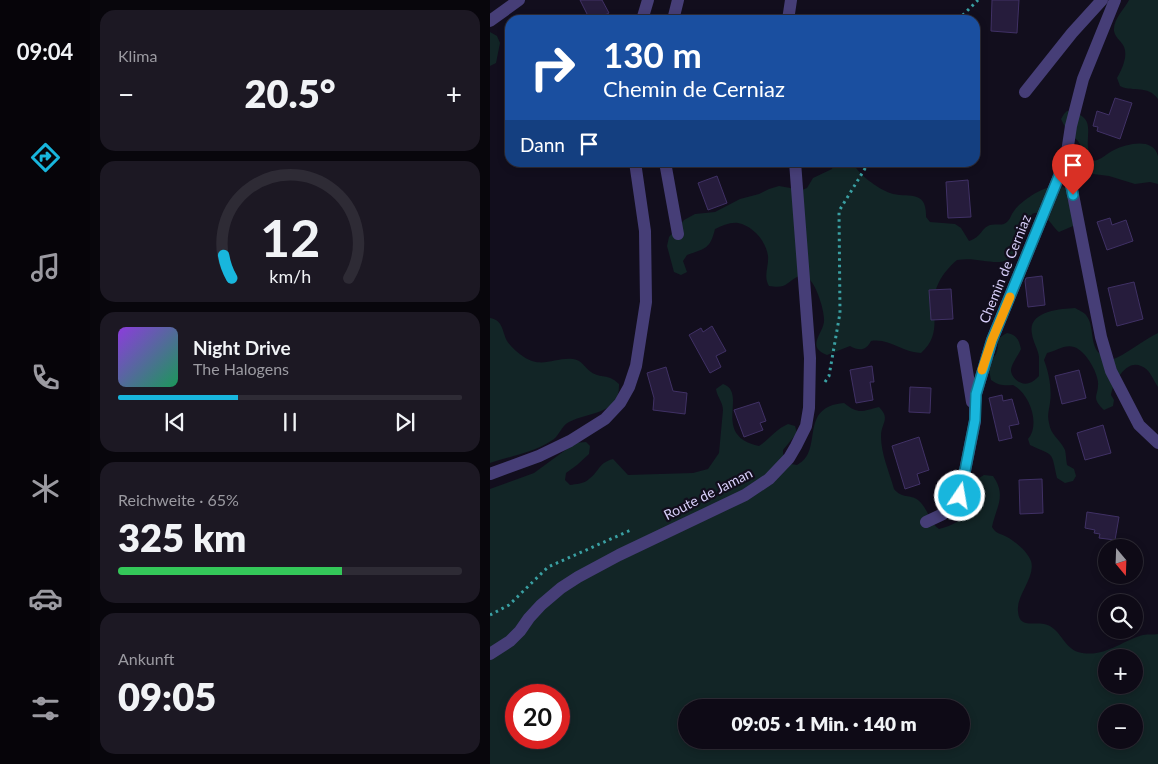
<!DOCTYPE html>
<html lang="de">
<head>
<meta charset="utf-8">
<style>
  body { margin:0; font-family:Lato,sans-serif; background:#1c1823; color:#f1f3f6; height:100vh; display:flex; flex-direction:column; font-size:19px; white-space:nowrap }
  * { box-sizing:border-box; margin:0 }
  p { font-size:16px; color:#9b9aa1 }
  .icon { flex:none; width:28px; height:28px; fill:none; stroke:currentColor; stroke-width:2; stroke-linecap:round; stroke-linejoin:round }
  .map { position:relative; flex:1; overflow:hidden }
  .drawer { display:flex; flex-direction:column; gap:10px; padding:10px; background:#08060c; width:400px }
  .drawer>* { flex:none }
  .guide { position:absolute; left:15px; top:15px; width:475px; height:152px; border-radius:15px; box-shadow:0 2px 8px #0003,0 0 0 1px #2e2b35; background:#1a4fa0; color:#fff; overflow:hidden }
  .needle { width:32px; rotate:161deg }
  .fabs { position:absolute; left:608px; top:539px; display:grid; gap:10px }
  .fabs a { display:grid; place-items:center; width:45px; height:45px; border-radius:50%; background:#0e0a16; box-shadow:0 2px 8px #0003,0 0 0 1px #2e2b35; font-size:25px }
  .speed { position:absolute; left:15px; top:684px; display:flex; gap:10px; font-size:25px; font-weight:700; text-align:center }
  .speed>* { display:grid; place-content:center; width:65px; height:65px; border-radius:50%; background:#0e0a16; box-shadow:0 2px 8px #0003,0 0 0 1px #2e2b35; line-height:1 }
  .speed .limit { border:8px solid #d22; background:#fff; color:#111 }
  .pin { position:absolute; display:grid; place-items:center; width:42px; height:42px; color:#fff; margin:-51px -21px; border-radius:50% 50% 50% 0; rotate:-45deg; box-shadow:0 0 5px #0007 }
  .pin .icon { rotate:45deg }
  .me { position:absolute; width:55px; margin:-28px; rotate:12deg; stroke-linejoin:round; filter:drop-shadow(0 0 4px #0008) }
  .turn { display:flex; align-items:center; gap:18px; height:105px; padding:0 15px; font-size:22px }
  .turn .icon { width:65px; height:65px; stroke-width:2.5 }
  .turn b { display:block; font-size:35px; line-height:42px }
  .then { display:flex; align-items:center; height:48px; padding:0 15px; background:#0003; gap:10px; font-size:19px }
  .big { font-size:38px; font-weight:800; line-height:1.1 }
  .drawer .tile { flex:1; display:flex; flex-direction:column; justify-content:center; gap:8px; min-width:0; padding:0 18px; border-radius:15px; background:#1c1823 }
  .drawer .dial { align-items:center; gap:0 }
  .dial svg { height:130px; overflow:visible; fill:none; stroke:#2e2b35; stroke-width:7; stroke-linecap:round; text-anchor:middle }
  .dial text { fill:#f1f3f6; stroke:none }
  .song { display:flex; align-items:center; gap:15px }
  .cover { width:60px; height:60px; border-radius:8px; background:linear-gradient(135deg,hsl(270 70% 55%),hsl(150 70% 35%)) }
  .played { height:5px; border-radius:2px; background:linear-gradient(90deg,#18b6dd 35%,#2e2b35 35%) }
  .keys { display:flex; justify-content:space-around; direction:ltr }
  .heat { display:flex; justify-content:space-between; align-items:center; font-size:28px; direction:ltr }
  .charge { height:8px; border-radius:4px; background:linear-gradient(90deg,#34c759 65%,#2e2b35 0) }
  .trip { position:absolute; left:188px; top:699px; width:292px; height:50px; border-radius:25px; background:#0e0a16; box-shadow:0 2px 8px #0003,0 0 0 1px #2e2b35; font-weight:800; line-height:50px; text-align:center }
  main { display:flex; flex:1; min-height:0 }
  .dock { display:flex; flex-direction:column; width:90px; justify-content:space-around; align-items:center; background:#060409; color:#9b9aa1 }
  .dock .icon { width:35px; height:35px }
  .dock .on { color:#18b6dd }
  .dock b { font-size:22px; color:#f1f3f6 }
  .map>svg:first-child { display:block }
  .green { fill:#122526; fill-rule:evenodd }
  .building { fill:#261c3c; stroke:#403165 }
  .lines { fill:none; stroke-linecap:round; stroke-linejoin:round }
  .path { stroke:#3aa0a3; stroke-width:3; stroke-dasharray:2.5 4; stroke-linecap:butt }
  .minor { stroke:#463e77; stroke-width:12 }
  .route-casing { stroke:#107690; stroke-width:12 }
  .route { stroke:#18b6dd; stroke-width:9 }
  .slow { stroke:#f59e0b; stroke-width:9 }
  .labels { text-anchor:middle; stroke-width:4.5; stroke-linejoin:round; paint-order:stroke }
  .street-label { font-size:14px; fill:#d8cffa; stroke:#120e1d }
</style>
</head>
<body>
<main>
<nav class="dock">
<b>09:04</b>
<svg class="icon on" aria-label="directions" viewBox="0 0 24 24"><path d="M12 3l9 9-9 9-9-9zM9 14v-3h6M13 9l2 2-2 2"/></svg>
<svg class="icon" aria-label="music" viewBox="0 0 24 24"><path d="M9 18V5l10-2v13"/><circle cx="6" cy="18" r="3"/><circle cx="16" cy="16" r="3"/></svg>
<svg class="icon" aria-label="phone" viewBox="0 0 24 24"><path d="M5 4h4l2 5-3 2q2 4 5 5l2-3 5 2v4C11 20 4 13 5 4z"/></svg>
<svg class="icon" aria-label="climate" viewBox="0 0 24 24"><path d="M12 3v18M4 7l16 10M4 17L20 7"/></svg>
<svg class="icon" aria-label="car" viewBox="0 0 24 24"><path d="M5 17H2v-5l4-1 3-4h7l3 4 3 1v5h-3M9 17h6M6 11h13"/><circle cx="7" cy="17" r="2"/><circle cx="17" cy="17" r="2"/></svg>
<svg class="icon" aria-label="filters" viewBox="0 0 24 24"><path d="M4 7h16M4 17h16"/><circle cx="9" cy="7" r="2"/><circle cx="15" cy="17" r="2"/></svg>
</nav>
<section class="drawer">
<div class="tile"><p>Klima</p>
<div class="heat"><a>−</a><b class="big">20.5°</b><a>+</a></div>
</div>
<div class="tile dial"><svg viewBox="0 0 100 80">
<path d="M14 69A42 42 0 1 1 86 69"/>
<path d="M14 69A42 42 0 0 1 9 55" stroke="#18b6dd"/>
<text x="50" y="56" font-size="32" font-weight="700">12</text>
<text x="50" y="72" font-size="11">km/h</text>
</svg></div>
<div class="tile">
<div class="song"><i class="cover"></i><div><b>Night Drive</b><p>The Halogens</p></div></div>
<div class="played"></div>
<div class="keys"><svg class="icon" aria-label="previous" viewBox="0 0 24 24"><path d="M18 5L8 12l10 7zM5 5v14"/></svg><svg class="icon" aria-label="pause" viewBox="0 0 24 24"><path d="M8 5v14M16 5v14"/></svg><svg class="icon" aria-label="next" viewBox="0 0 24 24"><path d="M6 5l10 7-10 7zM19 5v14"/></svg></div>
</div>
<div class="tile"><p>Reichweite · 65%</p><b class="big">325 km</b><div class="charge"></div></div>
<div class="tile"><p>Ankunft</p><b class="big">09:05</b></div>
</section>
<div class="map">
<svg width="668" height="764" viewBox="0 0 668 764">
  <rect width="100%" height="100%" fill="#120e1d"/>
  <path class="green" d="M639,0H668V99C657,84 644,93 630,86L627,78C632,69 639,55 633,45C630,40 625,37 624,31C623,19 634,10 639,0Z
    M0,32L7,36L10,43L6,63L0,66Z
    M577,111C614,117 588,140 603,161C611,160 616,154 624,150C637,144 663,137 668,156C668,164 668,176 668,184L660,182L645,184L619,176L603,174L596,168L593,161L592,148L588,141L577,131L571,119L574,114Z
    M343,163H363C369,175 387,188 400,193C417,199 437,188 436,217L440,222L465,224L471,228L479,241C492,237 491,228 500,225C506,223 513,227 518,221C521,218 521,214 524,211C531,200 558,183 571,186C576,187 583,194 587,197L583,226L569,232C561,226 554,208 542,214C539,223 538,232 534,240C518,277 497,255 467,260C460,266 453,274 449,282C436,307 456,331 431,353C413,353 400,338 381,341C376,351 369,351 360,346L337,355C316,347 332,335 334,322C335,312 327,287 320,280C317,278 313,277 309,276C295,283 297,289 279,286C273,276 279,267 278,256C276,241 263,226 248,223C240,222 232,226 225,229C220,249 216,248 197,255L193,261L197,272L191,275L184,272L177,246L179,237L194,220L205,214L225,212L250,199L269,194L279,189L289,186L312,190L317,188L323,178L342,169Z
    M585,308C588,310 594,312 596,315C605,326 599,344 610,354C613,356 618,358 621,360C636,355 653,340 668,333V387C663,380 660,369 651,366C636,359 623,383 621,395L624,400L623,406L614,410C600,397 609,396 608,382C607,371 595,350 584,347C575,344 566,351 557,353L554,360C559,373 562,389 560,403C559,410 557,415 559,423C561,436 570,439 575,450C576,454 576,460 577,465L584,469L586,476L583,481L575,483L567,478C561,450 565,457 540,445L538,439C551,424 539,393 523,385C514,386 508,385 501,380L498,365C501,361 504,357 506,354C511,342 502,341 517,333C527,335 529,340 531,349C528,356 521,364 521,371C522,379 532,386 539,383C543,382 546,379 549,376C549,370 549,363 549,357C548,349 543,342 542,334C537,311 570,309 585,308Z
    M0,318C13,320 12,331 17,341C21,347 28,353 34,357C52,369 65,357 83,359C92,360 94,367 101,372C111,379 118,373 129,384C130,415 100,411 79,422C71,426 69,437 61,441C42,453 21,456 0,463Z
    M233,384C259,393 220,435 269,446C280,439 286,429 298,424L305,426L307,433L293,450V454L301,464L307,465C335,451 307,407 354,403C369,415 372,411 389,407C401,419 391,423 391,436C391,454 399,471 404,489C412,499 420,494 428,500C438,508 439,522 449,529C463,526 482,516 483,500C483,492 481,488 484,481L494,475L503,476C517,496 506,507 502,527C506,534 510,533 517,537C526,542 537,551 541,561C546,577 526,595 528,611C529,628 542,622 554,624C570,627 573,647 588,652C613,659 631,641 653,635C658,634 663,635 668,634V764H0V489L44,473L85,443L96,442L100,446L99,454L87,465L76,473L75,480L80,485C86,484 94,484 99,479C110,471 108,463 123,459L138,475L203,473L218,469L229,453L233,410C233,402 227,397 226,389ZM616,658H644V685H616ZM26,695H69V738H26ZM196,708H471V740H196ZM616,712H644V740H616Z"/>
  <path class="building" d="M90,0H112L119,13L105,20H100Z
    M502,0H529L527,33L501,31Z
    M625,98L642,103L630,139L607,131L608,127L603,126L607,111L619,115Z
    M227,176L237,203L218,210L208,183Z
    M478,180L481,217L458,218L456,182Z
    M620,218L622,225L636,220L643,241L617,250L607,222Z
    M552,276L555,305L538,307L535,281L536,278Z
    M644,282L653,319L627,326L618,288Z
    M461,289L463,319L441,320L439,290Z
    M222,326L236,351L226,356L231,367L220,373L199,335L211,328L213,332Z
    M382,366L384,382H380L383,400L366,403L360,370Z
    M176,367L183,391L197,393L195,414L163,410L164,398L157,373Z
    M589,370L596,398L572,404L565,376Z
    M420,387L441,388L440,413L419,412Z
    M512,395L513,401L522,399L529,424L519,426L522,438L509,441L499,398Z
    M269,402L276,421L270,423L273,430L254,437L244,410Z
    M613,425L621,453L595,460L587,433Z
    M429,437L439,470L427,474L430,484L415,489L402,446Z
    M552,479L553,513L530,514L529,480Z
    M597,512L629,517L625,540L609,538L610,534L604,533L605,530L595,528Z"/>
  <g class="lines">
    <path class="path" d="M468,20L488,0
      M335,382L339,376L350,313L349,211L379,162
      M0,615L19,605L58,567L141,530"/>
    <path class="minor" d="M625,0L593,79L581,126L576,159L611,337L621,371L649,425L668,443
      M152,20L158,0
      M183,20L188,0
      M298,20L301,0
      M0,21L29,0
      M535,92L582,33L612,0
      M175,162L188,234
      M473,346L482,402
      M0,474L49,456L80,441L115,419L130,403L139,387L146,366L156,302L155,231L145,162
      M436,522L453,514L470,496L485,421V405L486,394L502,340L576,159
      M0,654L20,641L30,631L39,618L51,605L71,588L88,577L129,555L255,495L279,479L299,458L306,446L316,426L319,408L320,358L305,162"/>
  </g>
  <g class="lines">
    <g class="route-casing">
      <path id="route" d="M470,496L485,420L486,394L502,340L576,159L583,195"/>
    </g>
    <use href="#route" class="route"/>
    <path class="slow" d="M492,370L502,340L520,297"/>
  </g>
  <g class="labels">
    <g class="street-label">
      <text transform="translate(515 269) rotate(-68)" y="5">Chemin de Cerniaz</text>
      <text transform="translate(218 494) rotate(-27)" y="5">Route de Jaman</text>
    </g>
  </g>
</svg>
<div class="fabs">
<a><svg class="needle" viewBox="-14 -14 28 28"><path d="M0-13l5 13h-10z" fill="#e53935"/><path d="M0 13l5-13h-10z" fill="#9b9aa1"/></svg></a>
<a><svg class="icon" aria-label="search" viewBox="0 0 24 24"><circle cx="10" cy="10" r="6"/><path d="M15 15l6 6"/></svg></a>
<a>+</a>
<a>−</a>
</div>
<div class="speed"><div class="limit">20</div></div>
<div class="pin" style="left:583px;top:195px;background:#d93025"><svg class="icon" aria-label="arrive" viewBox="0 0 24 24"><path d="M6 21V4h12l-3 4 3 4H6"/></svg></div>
<svg class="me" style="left:470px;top:496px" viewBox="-20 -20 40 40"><circle r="17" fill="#18b6dd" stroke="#fff" stroke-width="3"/><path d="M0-11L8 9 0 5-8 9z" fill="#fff"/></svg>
<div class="trip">09:05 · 1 Min. · 140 m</div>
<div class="guide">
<div class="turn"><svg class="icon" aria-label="right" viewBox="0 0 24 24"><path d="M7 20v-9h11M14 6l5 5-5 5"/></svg><div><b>130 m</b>Chemin de Cerniaz</div></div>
<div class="then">Dann<svg class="icon" aria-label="arrive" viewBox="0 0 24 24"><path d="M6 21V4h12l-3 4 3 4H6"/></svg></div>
</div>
</div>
</main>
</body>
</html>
